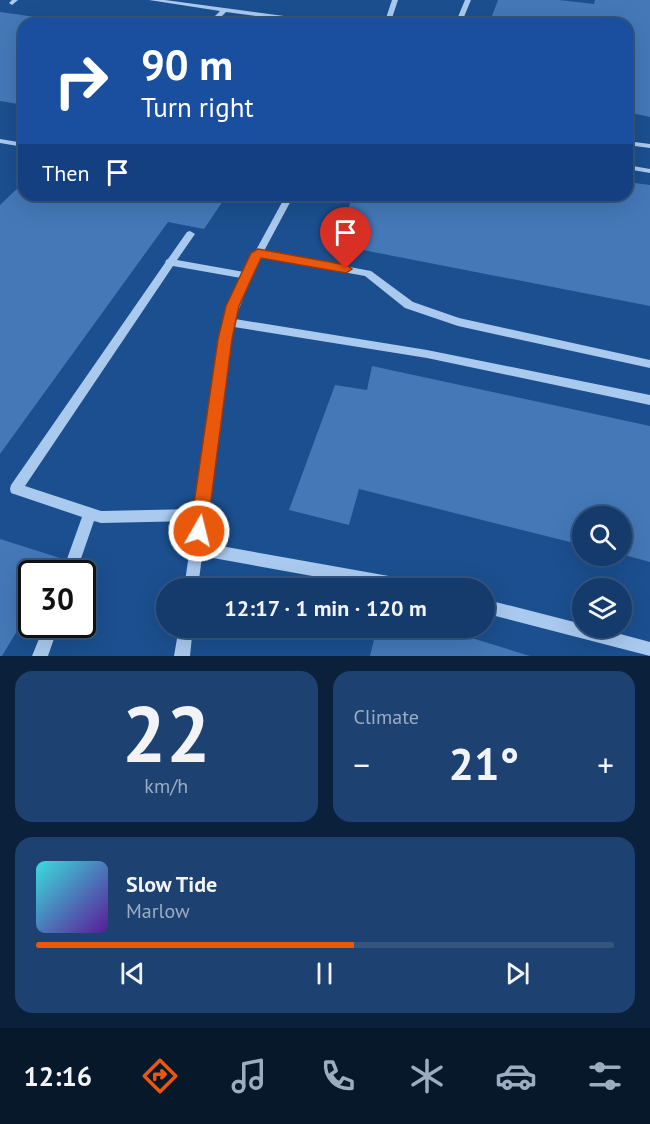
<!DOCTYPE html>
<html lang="en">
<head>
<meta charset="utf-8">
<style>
  body { margin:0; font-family:"PT Sans",sans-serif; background:#1d4271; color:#f1f3f6; height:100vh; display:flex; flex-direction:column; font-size:22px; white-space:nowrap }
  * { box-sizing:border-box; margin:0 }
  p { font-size:20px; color:#9dadc1 }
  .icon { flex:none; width:33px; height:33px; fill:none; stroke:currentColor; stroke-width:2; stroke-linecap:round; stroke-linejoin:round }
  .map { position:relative; height:656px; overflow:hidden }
  .drawer { display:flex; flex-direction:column; gap:15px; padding:15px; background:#0b203b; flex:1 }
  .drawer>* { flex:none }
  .hud { position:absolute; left:18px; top:18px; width:615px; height:183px; border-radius:18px; box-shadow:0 6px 24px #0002,0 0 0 2px #33557e; background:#1a4fa0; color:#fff; overflow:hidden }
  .tools { position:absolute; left:572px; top:506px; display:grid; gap:12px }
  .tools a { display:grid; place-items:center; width:60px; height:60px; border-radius:50%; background:#143b6b; box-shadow:0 6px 24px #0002,0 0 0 2px #33557e; font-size:30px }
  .speed { position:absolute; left:18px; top:560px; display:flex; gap:12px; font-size:30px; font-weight:700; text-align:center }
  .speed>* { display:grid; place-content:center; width:78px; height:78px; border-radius:50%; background:#143b6b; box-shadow:0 6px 24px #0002,0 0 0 2px #33557e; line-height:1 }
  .speed .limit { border:3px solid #111; border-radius:9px; background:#fff; color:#111 }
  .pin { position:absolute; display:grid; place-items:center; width:51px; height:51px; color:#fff; margin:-62px -26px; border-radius:50% 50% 50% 0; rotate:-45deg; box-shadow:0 0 6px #0007 }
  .pin .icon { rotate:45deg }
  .me { position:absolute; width:66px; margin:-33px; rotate:8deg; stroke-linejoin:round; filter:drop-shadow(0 0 4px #0008) }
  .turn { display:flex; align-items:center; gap:21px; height:126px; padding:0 24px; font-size:27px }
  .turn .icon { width:78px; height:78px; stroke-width:2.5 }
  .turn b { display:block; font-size:42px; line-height:51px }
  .then { display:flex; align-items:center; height:57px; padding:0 24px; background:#0003; gap:12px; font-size:22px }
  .big { font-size:45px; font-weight:600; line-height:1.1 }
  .drawer .tile { flex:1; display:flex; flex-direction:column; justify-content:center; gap:9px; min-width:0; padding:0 21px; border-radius:18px; background:#1d4271 }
  .drawer .dial { align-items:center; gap:0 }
  .dial b { font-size:78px; line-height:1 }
  .song { display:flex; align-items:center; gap:18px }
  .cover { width:72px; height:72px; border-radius:9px; background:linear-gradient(135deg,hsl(180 70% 55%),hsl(270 70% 35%)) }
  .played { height:6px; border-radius:3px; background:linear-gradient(90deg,#ea580c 55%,#33557e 55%) }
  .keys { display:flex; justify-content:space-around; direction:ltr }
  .heat { display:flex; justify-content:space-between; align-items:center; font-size:33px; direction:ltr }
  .drawer .tiles { flex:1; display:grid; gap:15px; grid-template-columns:1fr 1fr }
  .tile:last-child { grid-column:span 2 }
  .trip { position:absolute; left:156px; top:578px; width:339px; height:60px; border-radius:30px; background:#143b6b; box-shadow:0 6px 24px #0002,0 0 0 2px #33557e; font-weight:600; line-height:60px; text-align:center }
  .dock { display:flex; height:96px; justify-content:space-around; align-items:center; background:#08182b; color:#9dadc1 }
  .dock .icon { width:42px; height:42px }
  .dock .active { color:#ea580c }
  .dock b { font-size:27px; color:#f1f3f6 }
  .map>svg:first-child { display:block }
  .building { fill:#4478b7 }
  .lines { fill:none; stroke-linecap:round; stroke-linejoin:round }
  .minor { fill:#a9c9ee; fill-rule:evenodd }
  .route { fill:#ea580c; stroke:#983908; stroke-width:1.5 }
</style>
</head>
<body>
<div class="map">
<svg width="650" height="656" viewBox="0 0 650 656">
  <rect width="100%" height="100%" fill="#1b4f8f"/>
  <path class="building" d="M498,0H559L594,4L595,0H650V117L627,112V24H489Z
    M0,12L79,23L24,24V105L0,101Z
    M24,182V195H227L204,229L168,222L0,454V205Z
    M627,182L650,185V306L332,244L354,195H627Z
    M372,366L650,426V562L621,554V516H582V545L359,489L349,525L289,510L335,385L367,390Z
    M0,539L60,558L51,573H32V606L2,656H0Z
    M377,627H436L530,656H370Z"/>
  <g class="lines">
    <path class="minor" d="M12,0H18L12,5L9,3Z
      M149,0H165L329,22L332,24H315L226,12L214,24H207L220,11Z
      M392,0H398L390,24H384Z
      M465,0H471L461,24H455Z
      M0,139L24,143V147L0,143Z
      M627,141L650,144V148L627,145Z
      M627,165L650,169V173L627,169Z
      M286,195H294L264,251L371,271L413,302L459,318L650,360V368L458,326L405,308L365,276L261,257L249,283L235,319L427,350L650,395V405L427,358L234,327L230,339L204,543L417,581L422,583L424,588H379L202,556L198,588H184L194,521L101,523L94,521L76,573H62L82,517L11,493L10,489L11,485L165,263L166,260L168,259L187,232L190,231L195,234L177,260L244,272ZM173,266L241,278L224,322L220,339L195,509L101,511L25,486Z
      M484,599L582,624V627H594L650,642V656L484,613Z
      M45,624H59L48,656H32Z
      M179,627H193L190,656H174Z"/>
  </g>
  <path class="route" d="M258,249L346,265L352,269L346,273L261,258L239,306L232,339L207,531L205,537L199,539L192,537L190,531L218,339L226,306L251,253Z"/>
</svg>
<div class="tools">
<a><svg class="icon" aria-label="search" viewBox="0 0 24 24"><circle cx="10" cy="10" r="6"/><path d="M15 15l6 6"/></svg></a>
<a><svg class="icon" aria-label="layers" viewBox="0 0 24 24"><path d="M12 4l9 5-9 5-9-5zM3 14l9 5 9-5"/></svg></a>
</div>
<div class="speed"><div class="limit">30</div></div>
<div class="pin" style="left:346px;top:269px;background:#d93025"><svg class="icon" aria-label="arrive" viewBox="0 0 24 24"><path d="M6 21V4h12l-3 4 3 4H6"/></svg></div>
<svg class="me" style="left:199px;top:531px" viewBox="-20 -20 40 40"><circle r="17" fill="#ea580c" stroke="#fff" stroke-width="3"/><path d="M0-11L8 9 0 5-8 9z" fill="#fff"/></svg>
<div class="trip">12:17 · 1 min · 120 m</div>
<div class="hud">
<div class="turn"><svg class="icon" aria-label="right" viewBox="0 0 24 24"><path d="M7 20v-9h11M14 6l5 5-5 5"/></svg><div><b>90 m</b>Turn right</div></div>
<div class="then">Then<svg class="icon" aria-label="arrive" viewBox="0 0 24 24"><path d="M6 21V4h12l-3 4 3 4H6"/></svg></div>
</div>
</div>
<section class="drawer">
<div class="tiles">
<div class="tile dial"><b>22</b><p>km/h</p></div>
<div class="tile"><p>Climate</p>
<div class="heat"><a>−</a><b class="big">21°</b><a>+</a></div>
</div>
<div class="tile">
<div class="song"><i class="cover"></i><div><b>Slow Tide</b><p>Marlow</p></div></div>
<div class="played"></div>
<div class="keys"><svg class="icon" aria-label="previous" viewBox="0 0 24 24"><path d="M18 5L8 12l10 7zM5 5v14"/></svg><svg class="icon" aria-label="pause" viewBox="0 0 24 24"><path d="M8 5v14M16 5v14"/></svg><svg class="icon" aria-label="next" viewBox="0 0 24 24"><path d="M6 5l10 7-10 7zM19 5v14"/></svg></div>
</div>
</div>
</section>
<nav class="dock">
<b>12:16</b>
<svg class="icon active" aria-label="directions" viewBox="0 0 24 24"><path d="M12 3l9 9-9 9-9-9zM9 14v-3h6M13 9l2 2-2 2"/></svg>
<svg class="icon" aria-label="music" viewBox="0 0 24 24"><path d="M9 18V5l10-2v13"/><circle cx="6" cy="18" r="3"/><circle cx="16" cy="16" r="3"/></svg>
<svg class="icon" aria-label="phone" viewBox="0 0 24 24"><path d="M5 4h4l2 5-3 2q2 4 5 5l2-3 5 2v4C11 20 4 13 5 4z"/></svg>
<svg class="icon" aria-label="climate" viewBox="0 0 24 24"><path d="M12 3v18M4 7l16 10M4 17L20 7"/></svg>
<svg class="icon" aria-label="car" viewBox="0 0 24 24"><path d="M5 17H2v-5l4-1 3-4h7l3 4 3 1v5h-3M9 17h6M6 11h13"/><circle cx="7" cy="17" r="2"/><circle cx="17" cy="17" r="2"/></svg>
<svg class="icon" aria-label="filters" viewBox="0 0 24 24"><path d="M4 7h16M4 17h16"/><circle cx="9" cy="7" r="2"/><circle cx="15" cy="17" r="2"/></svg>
</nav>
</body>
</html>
